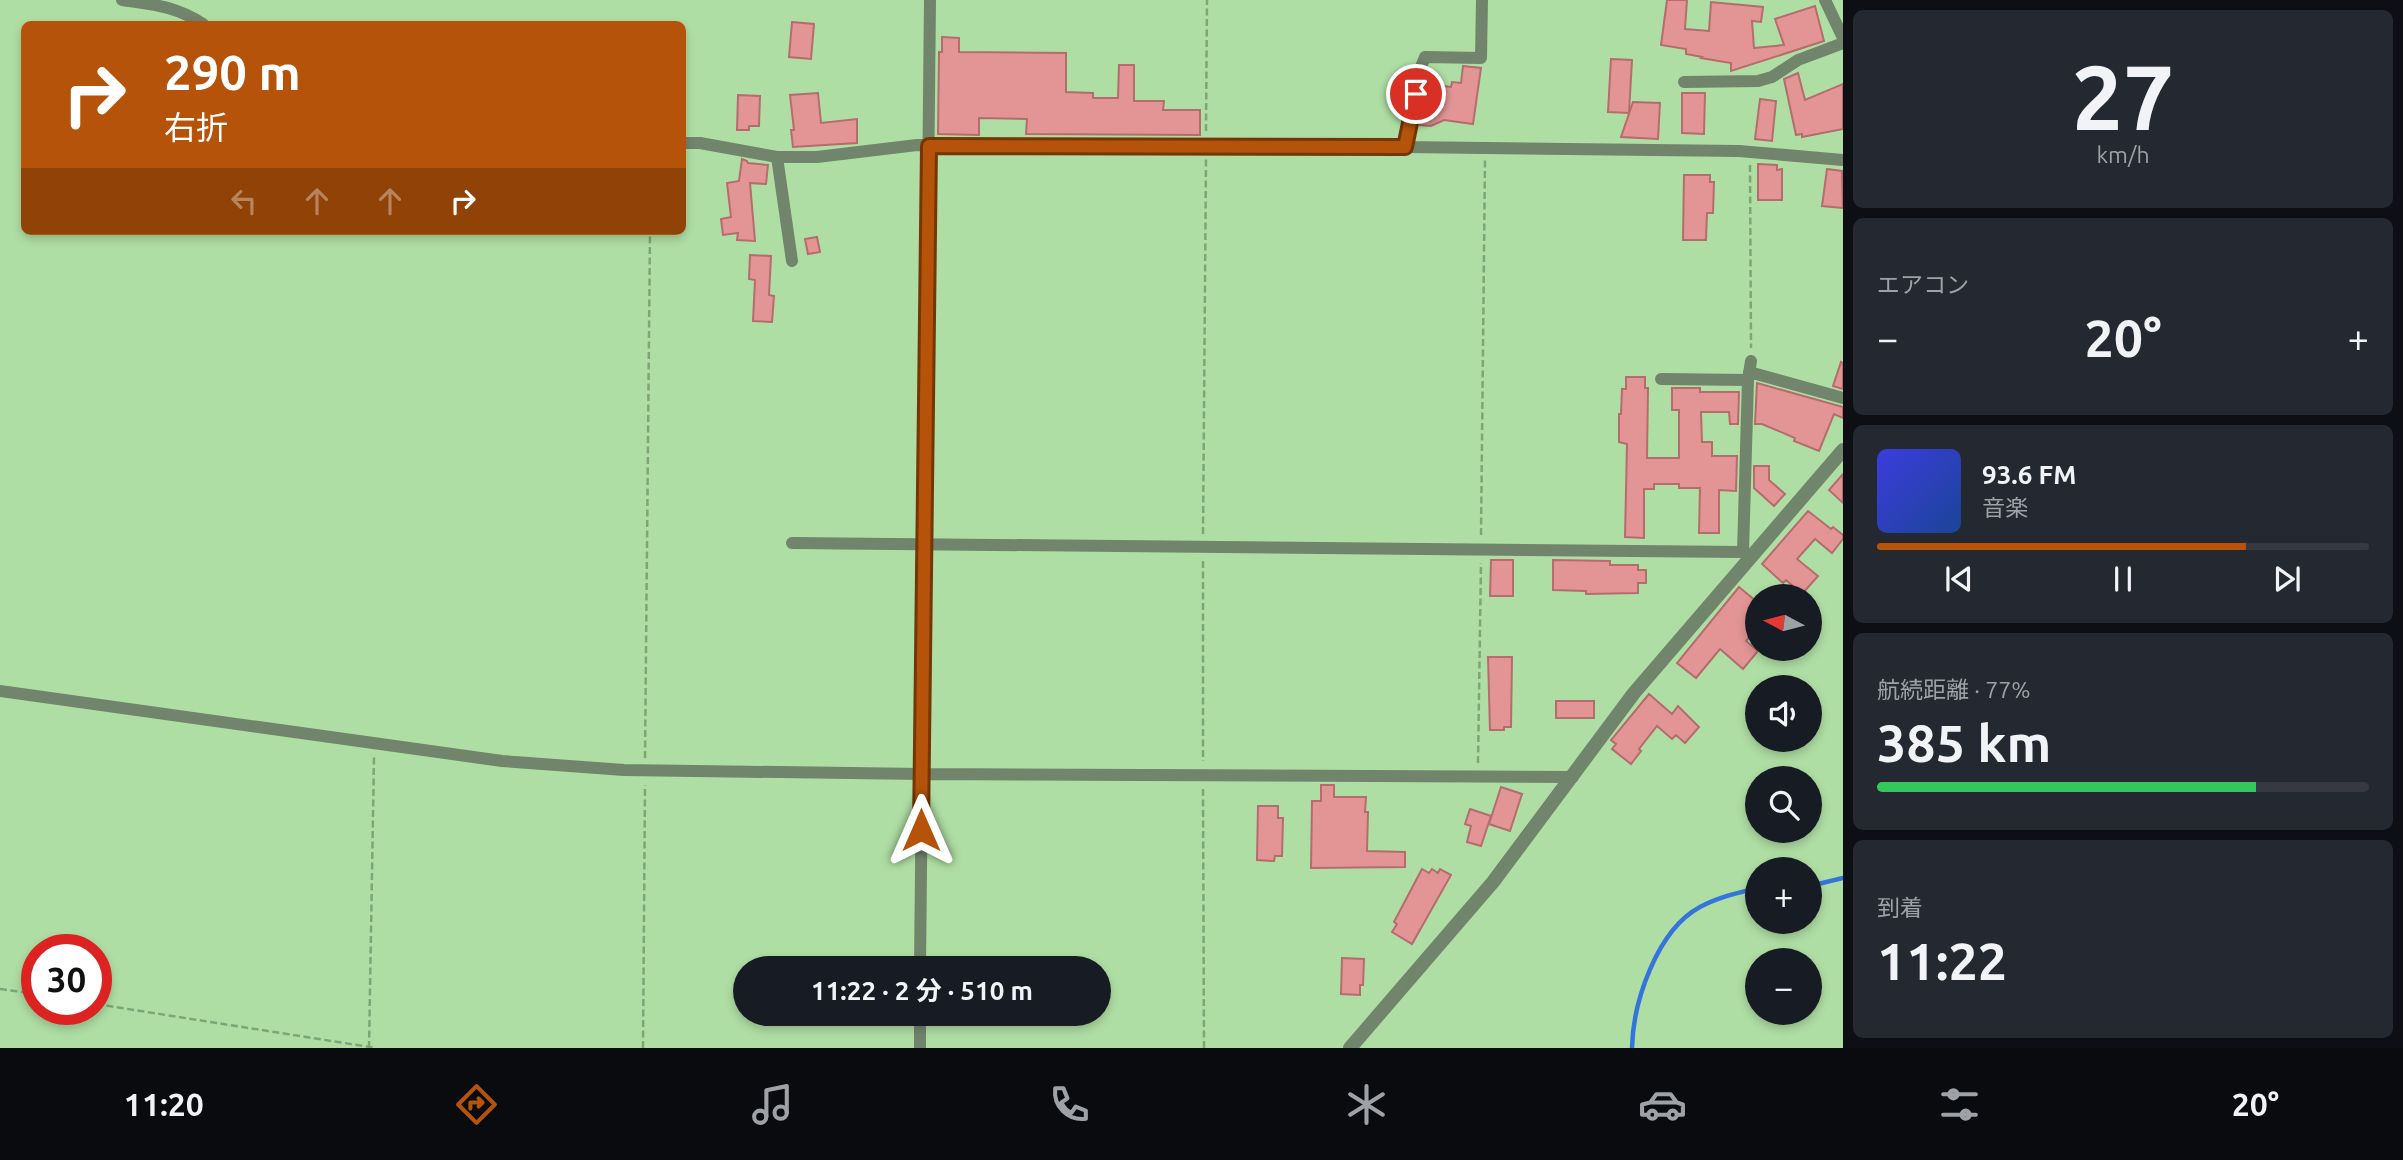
<!DOCTYPE html>
<html lang="ja">
<head>
<meta charset="utf-8">
<style>
  body { margin:0; font-family:Ubuntu,"Noto Sans JP",sans-serif; background:#242831; color:#f1f3f6; height:100vh; display:flex; flex-direction:column; font-size:26px; white-space:nowrap }
  * { box-sizing:border-box; margin:0 }
  p { font-size:23px; color:#9ea1a6 }
  .icon { flex:none; width:38px; height:38px; fill:none; stroke:currentColor; stroke-width:2; stroke-linecap:round; stroke-linejoin:round }
  .map { position:relative; flex:1; overflow:hidden }
  .details { display:flex; flex-direction:column; gap:10px; padding:10px; background:#0d0f14; width:560px }
  .details>* { flex:none }
  .top-card { position:absolute; left:21px; top:21px; width:665px; height:214px; border-radius:10px; box-shadow:0 4px 10px #0003; background:#b45309; color:#fff; overflow:hidden }
  .needle { width:46px; rotate:277deg }
  .tools { position:absolute; left:1745px; top:584px; display:grid; gap:14px }
  .tools a { display:grid; place-items:center; width:77px; height:77px; border-radius:50%; background:#171b24; box-shadow:0 4px 10px #0003; font-size:35px }
  .speed { position:absolute; left:21px; top:934px; display:flex; gap:14px; font-size:35px; font-weight:700; text-align:center }
  .speed>* { display:grid; place-content:center; width:91px; height:91px; border-radius:50%; background:#171b24; box-shadow:0 4px 10px #0003; line-height:1 }
  .speed .limit { border:10px solid #d22; background:#fff; color:#111 }
  .pin { position:absolute; display:grid; place-items:center; width:60px; height:60px; color:#fff; margin:-30px; border:4px solid #fff; border-radius:50%; box-shadow:0 2px 7px #0007 }
  .me { position:absolute; width:77px; margin:-38px; rotate:0deg; stroke-linejoin:round; filter:drop-shadow(0 0 5px #0008) }
  .turn { display:flex; align-items:center; gap:24px; height:147px; padding:0 28px; font-size:32px }
  .turn .icon { width:91px; height:91px; stroke-width:2.5 }
  .turn b { display:block; font-size:49px; line-height:60px }
  .lanes { display:flex; align-items:center; height:66px; padding:0 28px; background:#0003; justify-content:center; gap:35px; direction:ltr }
  .lanes .off { opacity:.35 }
  .big { font-size:52px; font-weight:700; line-height:1.1 }
  .details .widget { flex:1; display:flex; flex-direction:column; justify-content:center; gap:10px; min-width:0; padding:0 24px; border-radius:10px; background:#242831 }
  .details .dial { align-items:center; gap:0 }
  .dial b { font-size:91px; line-height:1 }
  .song { display:flex; align-items:center; gap:21px }
  .cover { width:84px; height:84px; border-radius:10px; background:linear-gradient(135deg,hsl(240 70% 55%),hsl(220 70% 35%)) }
  .played { height:7px; border-radius:4px; background:linear-gradient(90deg,#b45309 75%,#363941 75%) }
  .keys { display:flex; justify-content:space-around; direction:ltr }
  .heat { display:flex; justify-content:space-between; align-items:center; font-size:38px; direction:ltr }
  .charge { height:10px; border-radius:5px; background:linear-gradient(90deg,#34c759 77%,#363941 0) }
  .trip { position:absolute; left:733px; top:956px; width:378px; height:70px; border-radius:35px; background:#171b24; box-shadow:0 4px 10px #0003; font-weight:700; line-height:70px; text-align:center }
  .tab-bar { display:flex; height:112px; justify-content:space-around; align-items:center; background:#090b0e; color:#9ea1a6 }
  .tab-bar .icon { width:49px; height:49px }
  .tab-bar .current { color:#b45309 }
  .tab-bar b { font-size:32px; color:#f1f3f6 }
  main { display:flex; flex:1; min-height:0 }
  .map>svg:first-child { display:block }
  .lines { fill:none; stroke-linecap:round; stroke-linejoin:round }
  .stream { stroke:#3575db; stroke-width:4.5 }
  .building { fill:#e39595; stroke:#b56c6c; stroke-width:2 }
  .path { stroke:#7fa576; stroke-width:2.5; stroke-dasharray:7 3.5; stroke-linecap:butt }
  .minor { stroke:#71846c; stroke-width:12 }
  .tertiary { stroke:#71846c; stroke-width:14 }
  .route-casing { stroke:#753606; stroke-width:18 }
  .route { stroke:#b45309; stroke-width:12 }
</style>
</head>
<body>
<main>
<div class="map">
<svg width="1843" height="1048" viewBox="0 0 1843 1048">
  <rect width="100%" height="100%" fill="#afdea4"/>
  <g class="lines">
    <path class="stream" d="M1810,886L1843,878
      M1632,1048C1633,1002 1657,930 1700,907C1718,897 1738,893 1757,888"/>
  </g>
  <path class="building" d="M1667,0H1687L1685,29L1709,31L1711,2L1763,7L1761,22L1752,21L1754,48L1784,45L1775,19L1815,6L1824,41L1731,71V63L1701,58L1702,57L1686,54V49L1661,45Z
    M792,22L814,24L811,59L789,57Z
    M942,37L959,38V52L1066,53V92L1093,93V98H1118L1119,65H1134V101H1164L1163,110H1200V135L1026,134L1027,119L979,118V135L938,134L939,52H942Z
    M1611,59L1632,60L1629,113L1608,112Z
    M1463,66L1481,68L1473,124L1444,120L1431,126L1420,125L1427,84L1451,87L1452,82L1461,83Z
    M1798,73L1805,100L1843,84V129L1802,137V134L1796,135L1784,79Z
    M818,93L821,123L857,119V143L793,147L791,130H794L790,95Z
    M1682,93H1705L1704,134L1682,133Z
    M738,95L760,96L759,126H749V130H737Z
    M1760,99L1776,101L1772,141L1755,139Z
    M1633,102L1660,103L1658,139L1621,137Z
    M742,159L747,161L748,163L768,165L766,184L750,183L755,241L737,240L738,233L723,235L721,219L731,217L727,183L739,181Z
    M1758,164L1777,165V170L1782,169V200H1758Z
    M1827,169L1842,171L1843,208L1822,206Z
    M1684,175H1710V182H1714L1713,213H1707L1706,240H1683Z
    M817,237L820,252L808,254L805,239Z
    M750,255L771,256L769,295L774,296L772,322L753,321L755,280L749,279Z
    M1841,362L1843,363V389L1833,386Z
    M1626,377H1645V388H1648L1647,458H1679V410H1672V388H1700V392H1739L1738,424H1730L1729,412H1701L1702,442H1712V456H1737L1736,491L1719,490V533H1699L1700,488H1679V484H1654V489H1644V538L1625,537L1627,444L1619,442V414H1621L1622,389H1626Z
    M1757,383L1843,407V418L1834,414L1819,451L1794,441L1795,438L1762,424H1755Z
    M1754,466H1769V480L1785,494L1774,506L1754,488Z
    M1843,474V503L1829,490Z
    M1808,511L1831,529L1833,527L1843,535V539L1832,553L1815,539L1797,559L1818,576L1802,594L1786,580L1783,583L1762,564Z
    M1491,560H1513V596H1490Z
    M1553,560L1610,561V565H1638V570H1646V583H1638V593L1586,594V591L1553,590Z
    M1739,587L1757,602V629L1746,641L1758,651L1743,669L1720,649L1696,678L1677,663Z
    M1488,657H1512L1511,727H1504V730H1490Z
    M1649,694L1672,714L1678,706L1699,727L1685,743L1676,735L1672,739L1657,726L1639,749L1641,751L1631,764L1612,749L1616,744L1611,740Z
    M1556,701H1594V718H1556Z
    M1321,785H1334V797H1366L1365,812H1368L1367,851L1405,852V867L1311,868L1312,801H1321Z
    M1501,787L1522,794L1510,831L1489,824Z
    M1258,806H1278V818H1283L1282,856H1275L1274,861L1257,860Z
    M1470,809L1491,816L1481,846L1467,842L1471,826L1465,824Z
    M1422,869L1429,873L1432,869L1438,873L1440,869L1451,875L1412,944L1392,932L1397,924L1394,922Z
    M1342,958L1364,959L1363,985H1360V995L1341,994Z"/>
  <g class="lines">
    <path class="path" d="M1206,131L1207,0
      M1750,165L1751,348
      M1203,534L1206,159
      M1481,535L1485,160
      M1203,561V761
      M645,758L650,231
      M1478,763L1481,563
      M1203,789L1204,1048
      M0,989L37,994
      M96,1004L376,1048
      M369,1048L374,757
      M643,1048L645,785"/>
    <path class="minor" d="M122,0C155,5 175,6 203,24
      M1825,0L1843,38
      M1684,82L1758,81L1772,77L1798,60L1843,43
      M682,143H700L777,157H817L917,145L1320,146L1739,151L1843,160
      M1405,147L1421,67L1425,57L1481,58L1482,0
      M777,157L792,261
      M1749,372L1843,398
      M1661,379L1748,380
      M792,543L1743,552L1750,556
      M1743,552L1748,380L1751,361
      M0,691L502,761L624,770L921,774L1573,777
      M920,968L930,0
      M920,1048V1013"/>
    <path class="tertiary" d="M1350,1048L1493,882L1634,693L1843,450"/>
  </g>
  <g class="lines">
    <g class="route-casing">
      <path id="route" d="M921,830L929,146L1405,147L1416,94"/>
    </g>
    <use href="#route" class="route"/>
  </g>
</svg>
<div class="tools">
<a><svg class="needle" viewBox="-14 -14 28 28"><path d="M0-13l5 13h-10z" fill="#e53935"/><path d="M0 13l5-13h-10z" fill="#9ea1a6"/></svg></a>
<a><svg class="icon" aria-label="sound" viewBox="0 0 24 24"><path d="M4 9h4l5-4v14l-5-4H4zM17 9q2 3 0 6"/></svg></a>
<a><svg class="icon" aria-label="search" viewBox="0 0 24 24"><circle cx="10" cy="10" r="6"/><path d="M15 15l6 6"/></svg></a>
<a>+</a>
<a>−</a>
</div>
<div class="speed"><div class="limit">30</div></div>
<div class="pin" style="left:1416px;top:94px;background:#d93025"><svg class="icon" aria-label="arrive" viewBox="0 0 24 24"><path d="M6 21V4h12l-3 4 3 4H6"/></svg></div>
<svg class="me" style="left:921px;top:830px" viewBox="-20 -20 40 40"><path d="M0-17L14 15 0 8-14 15z" fill="#b45309" stroke="#fff" stroke-width="4"/></svg>
<div class="trip">11:22 · 2 分 · 510 m</div>
<div class="top-card">
<div class="turn"><svg class="icon" aria-label="right" viewBox="0 0 24 24"><path d="M7 20v-9h11M14 6l5 5-5 5"/></svg><div><b>290 m</b>右折</div></div>
<div class="lanes"><svg class="icon off" aria-label="left" viewBox="0 0 24 24"><path d="M17 20v-9H6M10 6l-5 5 5 5"/></svg><svg class="icon off" aria-label="ahead" viewBox="0 0 24 24"><path d="M12 20V5M6 11l6-6 6 6"/></svg><svg class="icon off" aria-label="ahead" viewBox="0 0 24 24"><path d="M12 20V5M6 11l6-6 6 6"/></svg><svg class="icon" aria-label="right" viewBox="0 0 24 24"><path d="M7 20v-9h11M14 6l5 5-5 5"/></svg></div>
</div>
</div>
<section class="details">
<div class="widget dial"><b>27</b><p>km/h</p></div>
<div class="widget"><p>エアコン</p>
<div class="heat"><a>−</a><b class="big">20°</b><a>+</a></div>
</div>
<div class="widget">
<div class="song"><i class="cover"></i><div><b>93.6 FM</b><p>音楽</p></div></div>
<div class="played"></div>
<div class="keys"><svg class="icon" aria-label="previous" viewBox="0 0 24 24"><path d="M18 5L8 12l10 7zM5 5v14"/></svg><svg class="icon" aria-label="pause" viewBox="0 0 24 24"><path d="M8 5v14M16 5v14"/></svg><svg class="icon" aria-label="next" viewBox="0 0 24 24"><path d="M6 5l10 7-10 7zM19 5v14"/></svg></div>
</div>
<div class="widget"><p>航続距離 · 77%</p><b class="big">385 km</b><div class="charge"></div></div>
<div class="widget"><p>到着</p><b class="big">11:22</b></div>
</section>
</main>
<nav class="tab-bar">
<b>11:20</b>
<svg class="icon current" aria-label="directions" viewBox="0 0 24 24"><path d="M12 3l9 9-9 9-9-9zM9 14v-3h6M13 9l2 2-2 2"/></svg>
<svg class="icon" aria-label="music" viewBox="0 0 24 24"><path d="M9 18V5l10-2v13"/><circle cx="6" cy="18" r="3"/><circle cx="16" cy="16" r="3"/></svg>
<svg class="icon" aria-label="phone" viewBox="0 0 24 24"><path d="M5 4h4l2 5-3 2q2 4 5 5l2-3 5 2v4C11 20 4 13 5 4z"/></svg>
<svg class="icon" aria-label="climate" viewBox="0 0 24 24"><path d="M12 3v18M4 7l16 10M4 17L20 7"/></svg>
<svg class="icon" aria-label="car" viewBox="0 0 24 24"><path d="M5 17H2v-5l4-1 3-4h7l3 4 3 1v5h-3M9 17h6M6 11h13"/><circle cx="7" cy="17" r="2"/><circle cx="17" cy="17" r="2"/></svg>
<svg class="icon" aria-label="filters" viewBox="0 0 24 24"><path d="M4 7h16M4 17h16"/><circle cx="9" cy="7" r="2"/><circle cx="15" cy="17" r="2"/></svg>
<b>20°</b>
</nav>
</body>
</html>
